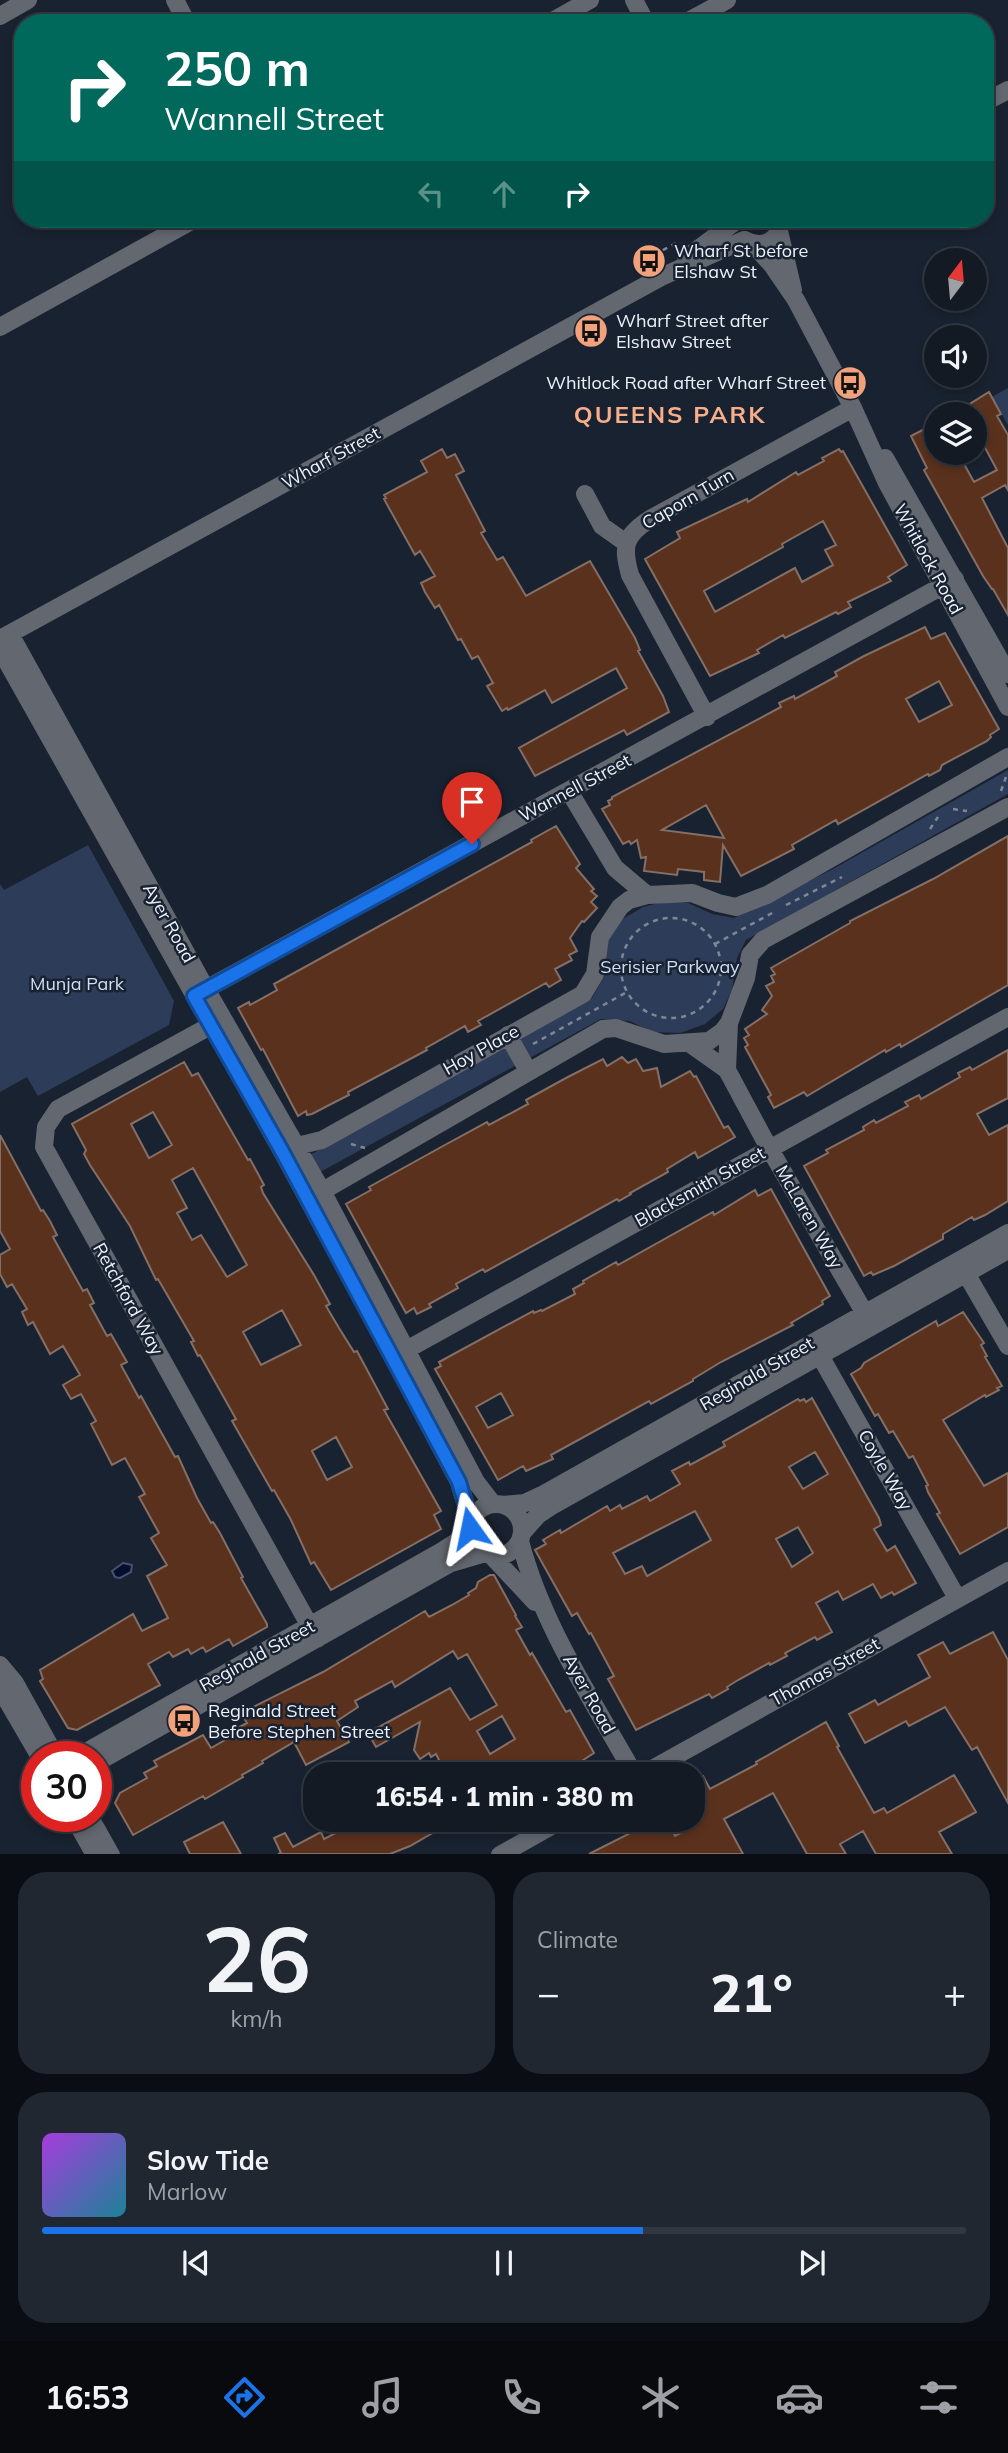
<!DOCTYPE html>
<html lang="en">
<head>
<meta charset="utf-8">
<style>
  body { margin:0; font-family:Mulish,sans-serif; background:#202731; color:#f1f3f6; height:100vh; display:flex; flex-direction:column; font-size:26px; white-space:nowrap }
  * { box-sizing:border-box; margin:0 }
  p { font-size:23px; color:#9da1a6 }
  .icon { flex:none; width:38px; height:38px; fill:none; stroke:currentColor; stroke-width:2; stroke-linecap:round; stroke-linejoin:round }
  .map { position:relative; height:1854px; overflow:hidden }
  .panel { display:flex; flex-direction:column; gap:18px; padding:18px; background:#0a0e14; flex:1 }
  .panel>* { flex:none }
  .top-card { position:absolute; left:14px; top:14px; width:980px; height:214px; border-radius:28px; box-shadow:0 4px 10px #0003,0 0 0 2px #323841; background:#00695c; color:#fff; overflow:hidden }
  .needle { width:46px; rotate:16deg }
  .tools { position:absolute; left:924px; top:248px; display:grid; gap:14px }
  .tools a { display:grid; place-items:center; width:63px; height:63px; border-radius:50%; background:#131a24; box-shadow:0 4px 10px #0003,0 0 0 2px #323841; font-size:35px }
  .speed { position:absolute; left:21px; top:1741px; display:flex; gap:14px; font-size:35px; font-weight:700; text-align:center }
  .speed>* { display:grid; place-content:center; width:91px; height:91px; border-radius:50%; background:#131a24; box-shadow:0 4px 10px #0003,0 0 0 2px #323841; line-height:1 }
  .speed .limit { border:10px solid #d22; background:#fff; color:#111 }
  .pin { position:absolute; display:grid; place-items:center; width:60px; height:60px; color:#fff; margin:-72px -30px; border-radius:50% 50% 50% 0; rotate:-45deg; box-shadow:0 0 7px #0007 }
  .pin .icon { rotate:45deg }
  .me { position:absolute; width:77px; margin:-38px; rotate:348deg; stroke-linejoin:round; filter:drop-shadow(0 0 5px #0008) }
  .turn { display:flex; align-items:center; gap:24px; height:147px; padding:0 35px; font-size:32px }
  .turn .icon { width:91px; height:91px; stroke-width:2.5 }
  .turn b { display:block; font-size:49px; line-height:60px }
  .lanes { display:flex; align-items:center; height:66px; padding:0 35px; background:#0003; justify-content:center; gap:35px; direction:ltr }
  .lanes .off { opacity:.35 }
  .big { font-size:52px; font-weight:800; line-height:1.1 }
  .panel .widget { flex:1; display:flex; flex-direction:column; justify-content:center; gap:10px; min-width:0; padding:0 24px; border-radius:28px; background:#202731 }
  .panel .dial { align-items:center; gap:0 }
  .dial b { font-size:91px; line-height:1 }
  .song { display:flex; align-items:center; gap:21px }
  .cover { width:84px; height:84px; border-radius:10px; background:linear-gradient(135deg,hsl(280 70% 55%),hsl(190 70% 35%)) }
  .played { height:7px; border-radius:4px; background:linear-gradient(90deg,#1a73e8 65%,#323841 65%) }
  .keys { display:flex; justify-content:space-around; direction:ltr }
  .heat { display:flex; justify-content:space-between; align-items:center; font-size:38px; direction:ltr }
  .panel .tiles { flex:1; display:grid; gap:18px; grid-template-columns:1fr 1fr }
  .widget:last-child { grid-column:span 2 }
  .trip { position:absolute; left:303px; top:1762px; width:402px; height:70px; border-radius:28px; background:#131a24; box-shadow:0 4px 10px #0003,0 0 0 2px #323841; font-weight:800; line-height:70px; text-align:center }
  .tab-bar { display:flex; height:112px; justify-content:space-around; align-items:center; background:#080a0e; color:#9da1a6 }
  .tab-bar .icon { width:49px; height:49px }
  .tab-bar .active { color:#1a73e8 }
  .tab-bar b { font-size:32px; color:#f1f3f6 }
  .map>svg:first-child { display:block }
  .green { fill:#2d3d59 }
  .water { fill:#010e2e; stroke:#47526c; stroke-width:2 }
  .building { fill:#5a311d; stroke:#846f66; stroke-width:2; fill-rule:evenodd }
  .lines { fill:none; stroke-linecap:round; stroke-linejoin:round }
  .path { stroke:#808794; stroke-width:2.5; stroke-dasharray:5 5; stroke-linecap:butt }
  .minor { stroke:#63676f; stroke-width:18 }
  .route-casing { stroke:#114b97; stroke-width:18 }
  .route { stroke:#1a73e8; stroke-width:12 }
  .labels { text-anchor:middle; stroke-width:5; stroke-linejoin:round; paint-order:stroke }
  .poi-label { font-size:18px; fill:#ebf1fc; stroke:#192230; text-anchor:start }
  .street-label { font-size:18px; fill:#ebf1fc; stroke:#192230 }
  .park-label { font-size:18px; fill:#cfdef8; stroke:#192230 }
  .district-label { font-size:24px; font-weight:bold; letter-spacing:2px; fill:#f9ae8b; stroke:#192230 }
</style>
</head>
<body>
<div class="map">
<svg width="1008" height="1855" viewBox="0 0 1008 1855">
  <rect width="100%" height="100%" fill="#192230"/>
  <path class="green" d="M1008,388V425L992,397Z
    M1008,770V794L746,940L737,958L732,990L723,1009L705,1024L680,1033L652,1032L630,1021L601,1019L320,1172L310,1155L592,998L604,977V952L609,938L621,920L643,907L667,901L688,903L712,914L734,918L833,869Z
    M88,845L174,1001L169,1025L38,1096L27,1077L0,1092V884L4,890Z"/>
  <path class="water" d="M123,1563L132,1565L131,1572L120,1578L115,1577L112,1571Z"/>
  <path class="building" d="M989,392L1001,414L997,416L1008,435V490L1005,485L982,498L1008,548V615L993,589H992L983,576L924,470L927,468L911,436L936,423V453H958L974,482L997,470L975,429V415H952Z
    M442,449L447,458L455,454L464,471L456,475L485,531L481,533L497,560L503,557L526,596L590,561L635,638L640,650L638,651L663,696L669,712L627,735L624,730L535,776L519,748L627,688L616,668L552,703L545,690L508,710L507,708L502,711L487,686L493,683L478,656L472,659L461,639L458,640L439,605L435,608L425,592L421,583L435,576L420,551L415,555L384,499L386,498L384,495L427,472L421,461Z
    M839,449L841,452L843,451L907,565L888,577L891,581L848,602L851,607L838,614L836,612L785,638L783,635L757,650L759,653L710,676L645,559L680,538L677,532L747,499L748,502L796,472L798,475L824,461L822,458ZM823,521L836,545L825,550L833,565L802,582L795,568L715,612L704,591L783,547L782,544Z
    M925,627L931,639L945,633L999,729L990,735L991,737L987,741L942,765L940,770L929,776L928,774L838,824L836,820L792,845L794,849L741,876L723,845L720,882L704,880V872L678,869L677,875L644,871L646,857L641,858L637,840L631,844L629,841L623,844L602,809L610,805L608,801L612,799V797L781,707L779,703L794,696L795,699L826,682L837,676L835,672L864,656ZM939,681L952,705L919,722L906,699ZM706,805L724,838L662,830Z
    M556,826L580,864L576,868L594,889L591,891L597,896L591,902L597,908L584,922L582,921L570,938L577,951L569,955L572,960L555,969L561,980L549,987L546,983L521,997L478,1021L481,1025L468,1032L465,1026L426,1048L427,1050L348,1092L349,1095L335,1102L312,1114L307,1115L306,1111L298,1116L263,1049L261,1050L238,1008L249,1002L250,1005L277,990L274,984L532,842L531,840Z
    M1008,836V985L901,1047L900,1044L886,1052L885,1050L807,1096L804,1092L774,1108L768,1097L771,1095L745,1047L748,1045L744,1038L749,1035L745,1029L767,1014L762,1010L772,996L766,986L774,982L771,976L775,974L771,968L850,923V921L933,879Z
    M1008,1050V1098L977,1114L989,1135L1008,1125V1201L985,1215L974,1220L972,1217L943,1234V1239L894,1266L873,1275L871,1272L864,1276L804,1166L828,1153L826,1150L864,1130L863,1127L874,1120L876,1123L908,1106L905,1102L919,1095L921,1099L960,1077L958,1073L970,1067L972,1070Z
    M622,1057L628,1063L636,1059L643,1071L657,1068L661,1087L690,1071L694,1077L696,1076L724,1128L728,1126L735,1137L698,1158L695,1152L667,1169L668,1172L630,1193L631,1194L619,1201L617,1199L485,1272L483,1269L456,1284L458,1288L429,1304L431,1307L417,1314L414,1308L406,1313L346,1204L371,1190L369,1187L443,1146L487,1122L489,1125L528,1104L526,1100L566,1078L603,1059L607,1066Z
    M184,1062L192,1076L198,1073L248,1160L250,1159L264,1185L261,1187L263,1193L314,1275L330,1304L326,1306L339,1328L354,1352L357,1351L388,1409L384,1410L441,1511L434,1515L441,1529L331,1590L314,1562L311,1564L291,1520L274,1490L272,1491L232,1421L236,1419L200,1355L198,1356L191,1342L194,1341L158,1279L156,1280L130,1226L90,1165L84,1154L86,1150L72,1124ZM153,1112L172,1145L149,1158L131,1124ZM193,1168L247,1265L227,1277L201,1235L192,1240L177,1213L187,1208L172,1180ZM282,1310L301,1345L261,1365L243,1332ZM336,1437L352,1467L327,1480L312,1451Z
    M0,1135L41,1211L43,1210L50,1221L57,1235L53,1237L64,1257L83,1291L87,1289L94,1303L90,1305L107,1336L111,1334L127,1362L121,1365L139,1398L141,1396L175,1457L178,1456L197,1498L211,1523L213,1522L220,1533L243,1577L241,1578L267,1624V1627L233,1646L229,1639L206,1652L203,1647L191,1654L188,1649L173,1657L169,1652L148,1664L160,1685L77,1730L68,1728L40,1681L43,1679L40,1670L133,1614L142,1631L168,1618L147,1576L167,1565L151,1538L159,1533L139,1497L145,1494L125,1458L112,1465L91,1424L96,1421L81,1394L71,1399L63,1385L80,1375L63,1346L50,1354L33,1322L28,1325L22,1312L27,1309L12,1284L7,1287L0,1274V1255L10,1249L0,1231Z
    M771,1189L830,1296L822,1301L823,1304L791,1323L793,1325L721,1362L693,1379V1381L651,1404L649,1401L551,1455L553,1459L526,1471L523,1466L498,1480L435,1369L441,1366L439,1362L533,1311L534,1313L541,1310L542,1311L575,1294L573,1289L584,1283L583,1281L616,1262L618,1265L713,1212L714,1215L755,1190L758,1196ZM501,1393L513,1415L488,1428L476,1407Z
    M963,1312L984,1343L981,1345L987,1356L985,1357L1002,1386L997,1388L999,1390L986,1397L985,1395L943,1420L984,1486L1008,1473V1527L960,1554L937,1514L940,1513L928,1492L926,1486L928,1485L913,1456L909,1458L893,1431L889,1433L878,1414L875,1416L851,1374L861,1368L864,1363L936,1321L938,1326Z
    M812,1398L879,1518L881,1525L874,1529L887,1551L895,1546L916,1583L894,1595L892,1592L881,1598L873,1584L843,1600L838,1591L816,1603L832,1632L817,1640L815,1637L785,1653L787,1656L770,1665L769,1663L738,1680L727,1687L728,1689L712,1698L709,1694L636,1730L608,1679L614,1676L591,1633L589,1634L577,1613L572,1616L535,1550L546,1544L543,1540L560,1530L561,1533L607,1506L610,1511L620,1505L622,1509L647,1496L650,1501L680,1484L672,1471L689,1462L690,1465L725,1446L723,1442L798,1399L800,1401L804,1399L806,1402ZM815,1452L828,1474L803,1489L789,1467ZM695,1511L711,1540L647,1576L642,1566L625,1574L613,1553ZM798,1527L813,1553L792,1567L776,1539Z
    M490,1575H494L516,1615L515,1616L522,1627L516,1630L530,1655L532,1653L566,1712L570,1710L594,1753L568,1770L570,1774H535L532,1768L521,1774H446L436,1754L431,1757L429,1753L420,1759L414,1750L420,1722L376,1747L368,1733L450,1688L470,1720L497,1705L467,1654L458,1659L453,1651L395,1687L392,1681L355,1701L358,1707L337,1721L349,1742L306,1765L294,1742L262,1761L263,1763L242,1775L243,1777L205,1799L203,1796L133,1835L115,1803L120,1793L147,1778L144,1773L157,1766L154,1761L203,1735L211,1748L232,1736L230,1732L247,1723L241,1713L323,1672L425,1611L429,1617L452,1605L469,1595L468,1593L476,1588L478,1582ZM502,1716L515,1739L490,1754L477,1731Z
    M993,1632L1008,1660V1803L977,1747L972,1750L945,1707L909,1726L906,1721L865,1743L849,1714L875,1700L878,1705L930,1677L918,1655L943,1642L950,1654Z
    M826,1722L839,1746L837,1747L874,1813L884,1808L887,1813L954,1775L976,1812L939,1832L952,1854H876L863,1831L840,1844L846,1854H807L773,1793L724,1819L743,1854H589L656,1820H667L675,1836L693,1827V1781L703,1776L710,1789L757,1764L756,1762Z
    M361,1820H455L410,1846L390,1854H278L281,1853L274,1838L285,1833L293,1847L321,1832L324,1839Z
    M223,1822L241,1854H190L184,1842Z"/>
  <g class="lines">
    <path class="path" d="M654,255L676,243
      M1001,791L1006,777
      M953,809L967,811
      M930,829L938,817
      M786,905L842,877
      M621 968a50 50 0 1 1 100 0a50 50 0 1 1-100 0Z
      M715,944L774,912
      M533,1044L627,992
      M351,1144L365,1148"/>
    <path class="minor" d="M175,0L187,23
      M634,0L646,23
      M0,16L28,0
      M549,23L590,0
      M685,23L727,0
      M985,102L1008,90
      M779,231L793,290
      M745,240C763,250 782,240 780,219
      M753,244L772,265L796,300L853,408L887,483L1008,707
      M686,258L736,221
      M0,327L195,219
      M885,458L1008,674
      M585,494L602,526L626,543
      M10,634L206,989L322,1191L476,1482L493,1504
      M0,639L661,277L744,240
      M0,649L283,1153L393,1357L459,1482L471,1523
      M707,717L630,575C622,546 624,536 650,519L853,408
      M569,791L615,868L647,895
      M197,994L955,579
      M210,1026L58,1109L46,1127L44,1147L317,1639
      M508,1035L528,1071
      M689,1043L727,1070L764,1139L871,1324
      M727,1070L729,1023
      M289,1150L297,1146L322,1140L583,994L595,974L600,937L620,907L629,900L647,895L692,893L718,903L736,907L767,895L1008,757
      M314,1196L603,1029L616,1028L664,1044L709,1041L723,1031L729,1023L746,978L750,955L763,940L1008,807
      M960,1263L1008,1346
      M814,1345L957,1598
      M399,1354L1008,1017
      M470 1530a26 26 0 1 1 52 0a26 26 0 1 1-52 0Z
      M503,1505L525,1503L542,1495L1008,1233
      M522,1533L538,1515L550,1507L1008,1250
      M520,1541C542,1625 592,1699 634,1774
      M492,1556L535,1602
      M0,1665L15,1683L56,1757
      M0,1688L40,1757
      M77,1757L442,1551L456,1542L470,1528
      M96,1763L451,1563L485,1553
      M643,1774L1008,1571
      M73,1816L95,1855
      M89,1816L111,1855
      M500,1855L562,1820"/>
  </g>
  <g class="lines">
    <g class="route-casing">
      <path id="route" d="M470,1528L471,1523L459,1482L283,1153L194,996L472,844"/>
    </g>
    <use href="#route" class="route"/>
  </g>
  <defs>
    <g id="bus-disc" transform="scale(1.75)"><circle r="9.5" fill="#f1a17c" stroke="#192230"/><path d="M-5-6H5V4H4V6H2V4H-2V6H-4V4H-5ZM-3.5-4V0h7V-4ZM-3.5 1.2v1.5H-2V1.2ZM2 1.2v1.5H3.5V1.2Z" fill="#111"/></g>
  </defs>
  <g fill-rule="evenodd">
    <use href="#bus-disc" x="649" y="261"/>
    <use href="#bus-disc" x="591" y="331"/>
    <use href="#bus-disc" x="850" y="383"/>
    <use href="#bus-disc" x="184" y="1721"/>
  </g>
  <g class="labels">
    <g class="poi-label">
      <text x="674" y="257">Wharf St before<tspan x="674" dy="21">Elshaw St</tspan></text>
      <text x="616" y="327">Wharf Street after<tspan x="616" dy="21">Elshaw Street</tspan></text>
      <text x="826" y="389" text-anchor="end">Whitlock Road after Wharf Street</text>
      <text x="208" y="1717">Reginald Street<tspan x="208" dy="21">Before Stephen Street</tspan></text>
    </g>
    <g class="street-label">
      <text transform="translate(331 458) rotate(-29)" y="6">Wharf Street</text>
      <text transform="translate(688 499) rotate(-30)" y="6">Caporn Turn</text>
      <text transform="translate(928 559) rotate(61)" y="6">Whitlock Road</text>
      <text transform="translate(575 788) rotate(-28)" y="6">Wannell Street</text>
      <text transform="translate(169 923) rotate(61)" y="6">Ayer Road</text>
      <text transform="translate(481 1050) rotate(-29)" y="6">Hoy Place</text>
      <text transform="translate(700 1187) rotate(-29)" y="6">Blacksmith Street</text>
      <text transform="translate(809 1217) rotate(60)" y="6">McLaren Way</text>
      <text transform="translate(128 1299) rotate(61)" y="6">Retchford Way</text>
      <text transform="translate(757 1374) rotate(-30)" y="6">Reginald Street</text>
      <text transform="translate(885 1470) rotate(60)" y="6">Coyle Way</text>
      <text transform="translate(257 1656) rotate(-29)" y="6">Reginald Street</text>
      <text transform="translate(825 1672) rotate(-29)" y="6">Thomas Street</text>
      <text transform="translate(589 1694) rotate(61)" y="6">Ayer Road</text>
    </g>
    <g class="park-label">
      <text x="670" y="973">Serisier Parkway</text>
      <text x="77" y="990">Munja Park</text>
    </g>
    <g class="district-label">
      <text x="670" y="423">QUEENS PARK</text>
    </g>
  </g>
</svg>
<div class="tools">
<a><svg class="needle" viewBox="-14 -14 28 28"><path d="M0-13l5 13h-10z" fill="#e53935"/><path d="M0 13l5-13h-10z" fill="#9da1a6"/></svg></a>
<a><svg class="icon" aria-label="sound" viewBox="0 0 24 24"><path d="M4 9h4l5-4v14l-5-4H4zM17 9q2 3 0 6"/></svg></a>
<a><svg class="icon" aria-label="layers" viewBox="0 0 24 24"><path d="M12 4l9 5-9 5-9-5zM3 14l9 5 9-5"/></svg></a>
</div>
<div class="speed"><div class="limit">30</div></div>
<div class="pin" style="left:472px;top:844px;background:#d93025"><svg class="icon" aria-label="arrive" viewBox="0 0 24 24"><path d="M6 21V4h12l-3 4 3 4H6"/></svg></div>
<svg class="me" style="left:470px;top:1528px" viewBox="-20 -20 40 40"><path d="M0-17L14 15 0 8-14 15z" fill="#1a73e8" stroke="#fff" stroke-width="4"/></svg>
<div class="trip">16:54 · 1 min · 380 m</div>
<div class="top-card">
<div class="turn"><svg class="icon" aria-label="right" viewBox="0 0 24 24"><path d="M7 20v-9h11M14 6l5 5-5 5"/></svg><div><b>250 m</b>Wannell Street</div></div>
<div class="lanes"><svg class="icon off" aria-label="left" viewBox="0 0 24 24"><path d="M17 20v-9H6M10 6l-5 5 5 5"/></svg><svg class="icon off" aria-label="ahead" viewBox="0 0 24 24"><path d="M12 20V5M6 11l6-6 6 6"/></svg><svg class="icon" aria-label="right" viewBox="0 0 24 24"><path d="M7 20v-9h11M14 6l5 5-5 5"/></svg></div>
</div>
</div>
<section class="panel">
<div class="tiles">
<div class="widget dial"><b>26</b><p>km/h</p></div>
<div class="widget"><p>Climate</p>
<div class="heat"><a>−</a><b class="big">21°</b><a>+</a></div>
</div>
<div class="widget">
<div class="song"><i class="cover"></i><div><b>Slow Tide</b><p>Marlow</p></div></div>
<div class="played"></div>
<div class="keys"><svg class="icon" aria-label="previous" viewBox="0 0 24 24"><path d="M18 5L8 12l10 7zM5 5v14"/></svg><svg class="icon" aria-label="pause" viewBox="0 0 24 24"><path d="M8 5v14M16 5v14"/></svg><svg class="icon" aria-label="next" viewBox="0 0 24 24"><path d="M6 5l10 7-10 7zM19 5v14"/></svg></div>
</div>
</div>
</section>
<nav class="tab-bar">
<b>16:53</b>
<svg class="icon active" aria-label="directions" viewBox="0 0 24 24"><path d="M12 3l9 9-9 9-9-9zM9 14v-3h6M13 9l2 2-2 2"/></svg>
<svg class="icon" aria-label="music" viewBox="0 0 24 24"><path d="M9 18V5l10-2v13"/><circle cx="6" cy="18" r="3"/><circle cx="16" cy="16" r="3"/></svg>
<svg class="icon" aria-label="phone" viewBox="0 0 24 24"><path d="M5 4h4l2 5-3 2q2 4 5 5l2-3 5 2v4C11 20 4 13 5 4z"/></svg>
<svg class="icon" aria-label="climate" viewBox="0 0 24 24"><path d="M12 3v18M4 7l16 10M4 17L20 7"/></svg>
<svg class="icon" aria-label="car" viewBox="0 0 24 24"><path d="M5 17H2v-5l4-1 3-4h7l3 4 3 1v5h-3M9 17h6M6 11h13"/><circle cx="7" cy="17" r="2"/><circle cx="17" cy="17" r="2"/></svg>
<svg class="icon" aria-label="filters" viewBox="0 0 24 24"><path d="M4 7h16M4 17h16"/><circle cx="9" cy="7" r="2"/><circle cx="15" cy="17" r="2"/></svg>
</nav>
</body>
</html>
